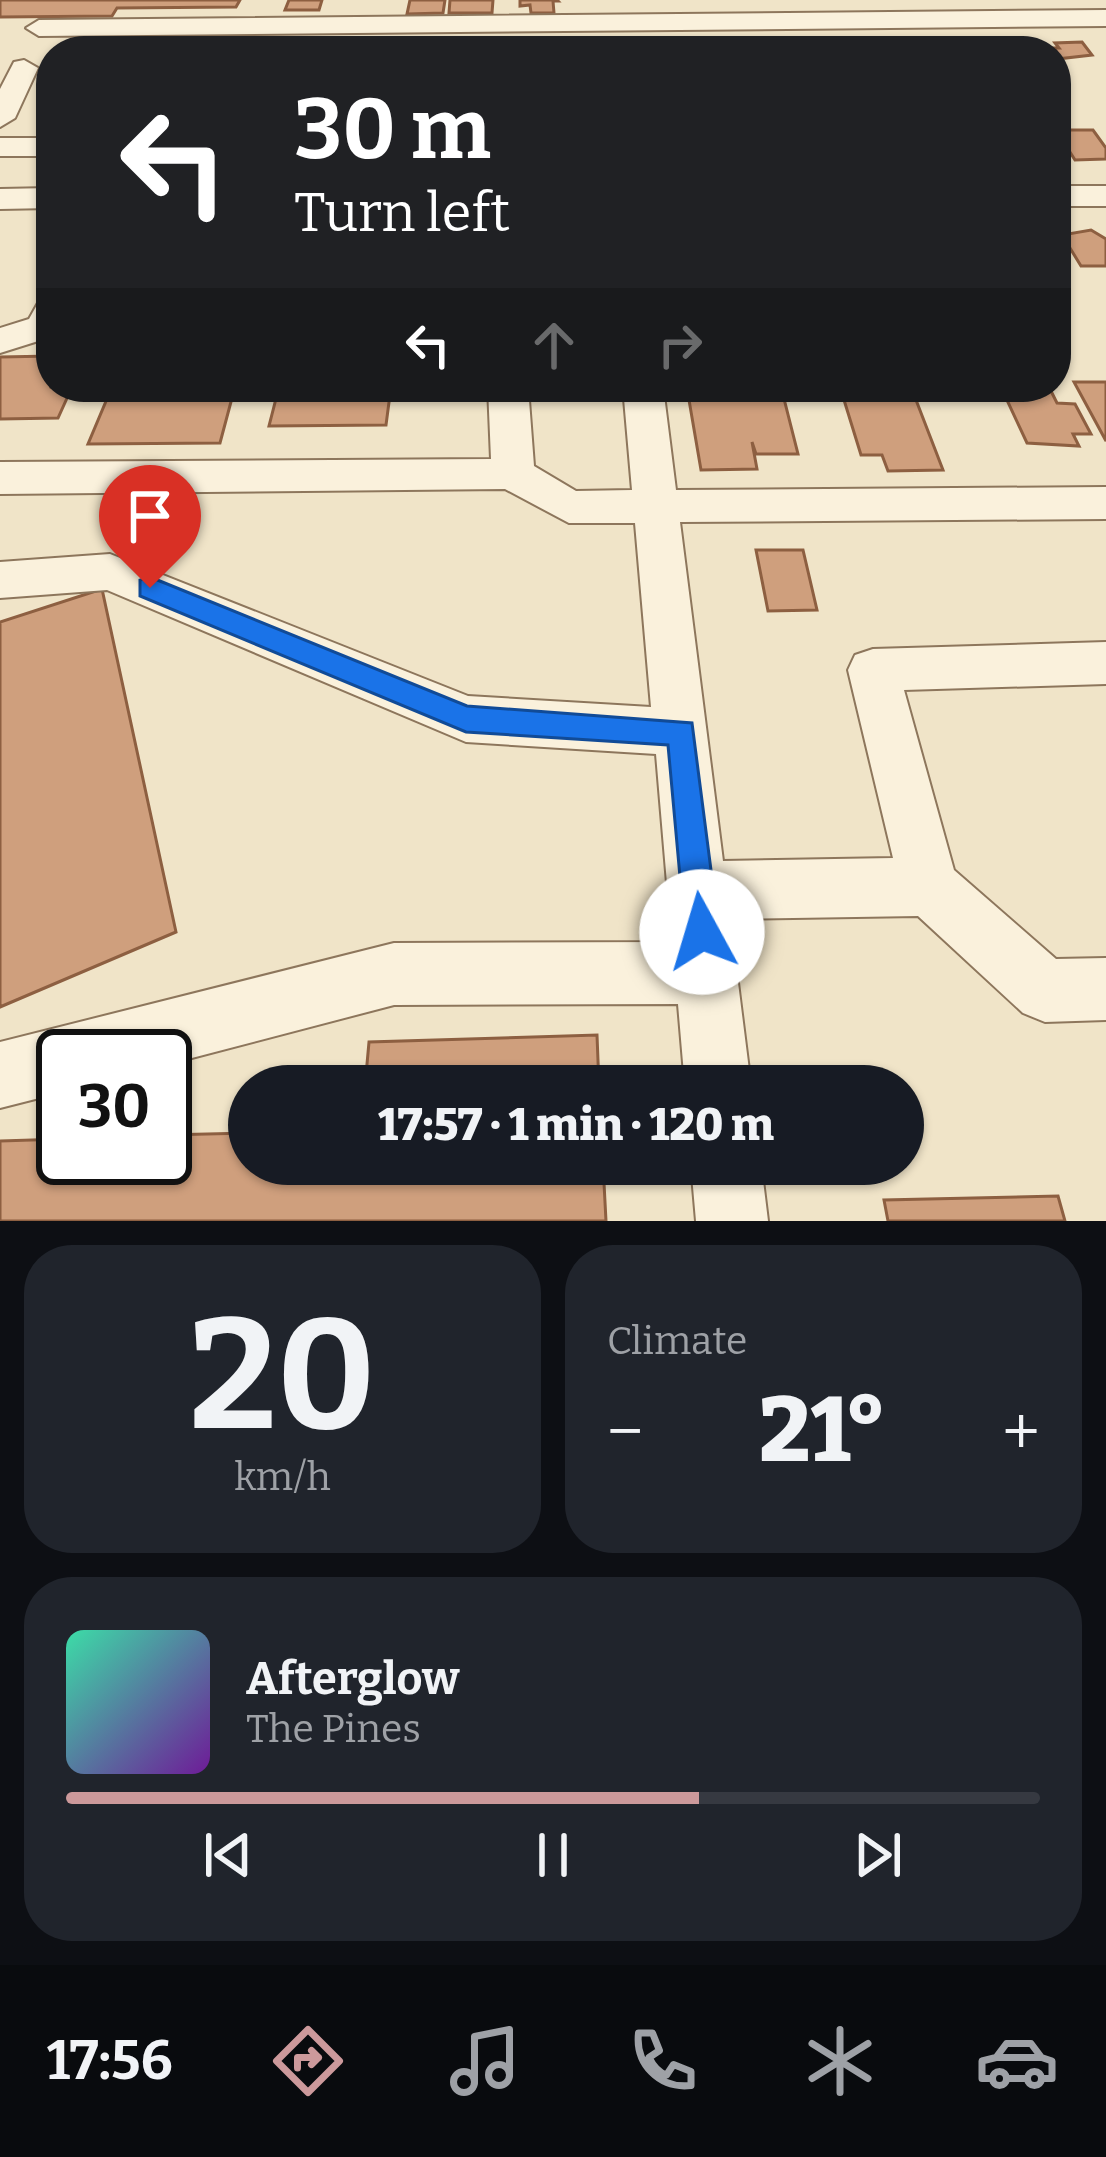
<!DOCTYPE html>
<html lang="en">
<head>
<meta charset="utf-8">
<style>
  body { margin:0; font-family:Bitter,serif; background:#20242c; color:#f1f3f6; height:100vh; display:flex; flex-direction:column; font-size:45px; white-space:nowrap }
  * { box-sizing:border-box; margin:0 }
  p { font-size:39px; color:#9ea1a6 }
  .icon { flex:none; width:66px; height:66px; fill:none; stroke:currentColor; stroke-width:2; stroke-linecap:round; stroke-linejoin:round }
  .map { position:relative; height:1221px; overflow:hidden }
  .sheet { display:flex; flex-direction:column; gap:24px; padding:24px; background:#0d0f14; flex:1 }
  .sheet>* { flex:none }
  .banner { position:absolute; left:36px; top:36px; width:1035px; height:366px; border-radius:48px; box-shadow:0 3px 9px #0004; background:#202124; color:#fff; overflow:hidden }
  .speed { position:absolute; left:36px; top:1029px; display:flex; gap:24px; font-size:60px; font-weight:700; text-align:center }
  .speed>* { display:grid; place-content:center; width:156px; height:156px; border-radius:50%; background:#171b24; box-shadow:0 3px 9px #0004; line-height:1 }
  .speed .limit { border:6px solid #111; border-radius:18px; background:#fff; color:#111 }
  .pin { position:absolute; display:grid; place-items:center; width:102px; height:102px; color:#fff; margin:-123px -51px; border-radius:50% 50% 50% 0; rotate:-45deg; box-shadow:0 0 12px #0007 }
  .pin .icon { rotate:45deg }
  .me { position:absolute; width:132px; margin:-66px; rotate:354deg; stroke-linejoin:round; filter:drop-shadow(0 0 9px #0008) }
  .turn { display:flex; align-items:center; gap:42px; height:252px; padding:0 60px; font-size:54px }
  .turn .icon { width:156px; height:156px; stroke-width:2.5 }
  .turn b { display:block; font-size:84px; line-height:102px }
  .lanes { display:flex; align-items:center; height:114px; padding:0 60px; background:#0003; justify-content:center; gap:60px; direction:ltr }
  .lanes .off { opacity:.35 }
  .big { font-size:90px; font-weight:800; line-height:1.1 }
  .sheet .tile { flex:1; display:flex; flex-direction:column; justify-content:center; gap:18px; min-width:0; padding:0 42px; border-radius:48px; background:#20242c }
  .sheet .dial { align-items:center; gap:0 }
  .dial b { font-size:156px; line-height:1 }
  .song { display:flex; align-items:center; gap:36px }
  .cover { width:144px; height:144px; border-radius:18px; background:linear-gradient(135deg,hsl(160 70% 55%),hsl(280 70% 35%)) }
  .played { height:12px; border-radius:6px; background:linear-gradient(90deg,#cc999b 65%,#363941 65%) }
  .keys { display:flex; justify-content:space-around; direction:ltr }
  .heat { display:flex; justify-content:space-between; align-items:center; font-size:66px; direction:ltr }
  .sheet .tiles { flex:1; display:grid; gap:24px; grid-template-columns:1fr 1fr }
  .tile:last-child { grid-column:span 2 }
  .trip { position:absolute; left:228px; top:1065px; width:696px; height:120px; border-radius:60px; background:#171b24; box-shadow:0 3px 9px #0004; font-weight:800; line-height:120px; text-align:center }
  .tab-bar { display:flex; height:192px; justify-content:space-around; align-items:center; background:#090b0e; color:#9ea1a6 }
  .tab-bar .icon { width:84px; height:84px }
  .tab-bar .on { color:#cc999b }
  .tab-bar b { font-size:54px; color:#f1f3f6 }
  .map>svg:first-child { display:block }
  .building { fill:#cf9f7d; stroke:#8d5f41; stroke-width:3 }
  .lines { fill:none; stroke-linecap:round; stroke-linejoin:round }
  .minor-casing { stroke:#8d765c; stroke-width:4 }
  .minor { fill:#faf1dc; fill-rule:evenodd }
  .route { fill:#1a73e8; stroke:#114b97; stroke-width:3 }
</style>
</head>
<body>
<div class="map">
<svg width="1106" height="1221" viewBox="0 0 1106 1221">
  <rect width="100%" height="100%" fill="#f0e4c8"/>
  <path class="building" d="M0,0H240L236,7L117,8L112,16L0,17Z
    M289,0H322L319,10H285Z
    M410,0H445L443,13L407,14Z
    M450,0H493L492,13H449Z
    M520,0H557L558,1H553L554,13H531L530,5L520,6Z
    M938,40L974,43L980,51H945Z
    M1082,42L1092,55L1057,59L1056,51L1049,48H1059L1055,43Z
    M994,43H1037L1043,51H999Z
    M1056,130H1093L1106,148V159L1075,160Z
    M1091,230L1106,239V266H1081L1062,235Z
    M51,356V387H72L58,418L0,419V357Z
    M1074,382H1106V441Z
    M112,387H206L203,399L232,398L220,443L88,444Z
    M279,387H391L386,425L269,426Z
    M743,387H781L798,454H756L752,442L757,469L701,470L689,400H746Z
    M840,387H911L943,470L888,471L882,455H861Z
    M1014,387H1049L1057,403L1075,404L1091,434H1073L1079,446L1027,443L1006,398H1019Z
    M756,550H803L817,610L768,611Z
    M102,589L176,932L0,1007V622Z
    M597,1035L599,1086H365L369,1042Z
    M249,1133V1164H603L606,1221H0V1141L63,1139V1158H165V1135Z
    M1058,1196L1065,1221H888L884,1200Z"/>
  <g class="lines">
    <g class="minor-casing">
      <path id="minor" d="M1106,10V26L39,36L26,28L39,20Z
        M24,60L38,68L15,118L0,127V89L14,62Z
        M0,138H51V156H0Z
        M1056,186H1106V206H1056Z
        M51,188V208L0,209V189Z
        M51,300V337L0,353V328L29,319L38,303Z
        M488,387H528L534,466L576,491L632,490L623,387H663L676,490L1106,487V519L680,522L723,861L893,858L848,670L855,655L873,649L1106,642V684L904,690L954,870L1056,959L1106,958V1020L1045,1022L1023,1013L918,916L730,919L751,1086H685L678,1004L394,1005L165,1065V1056H63V1092L0,1108V1042L394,943L672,942L656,754L466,742L107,590L0,598V562L110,554L468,696L651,707L635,523H569L505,489L0,494V462L491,459Z
        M691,1164H761L768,1221H696Z"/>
    </g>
    <use href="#minor" class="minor"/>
  </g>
  <path class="route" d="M150,577L467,706L692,723L719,932L714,944L702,949L690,944L685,932L668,745L466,732L140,596V580Z"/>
</svg>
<div class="speed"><div class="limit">30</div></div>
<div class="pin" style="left:150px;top:588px;background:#d93025"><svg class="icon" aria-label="arrive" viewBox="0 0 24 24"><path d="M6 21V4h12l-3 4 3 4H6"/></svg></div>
<svg class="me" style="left:702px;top:932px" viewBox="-20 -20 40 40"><circle r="19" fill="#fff"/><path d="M0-13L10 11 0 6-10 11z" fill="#1a73e8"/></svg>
<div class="trip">17:57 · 1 min · 120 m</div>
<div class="banner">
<div class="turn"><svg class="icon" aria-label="left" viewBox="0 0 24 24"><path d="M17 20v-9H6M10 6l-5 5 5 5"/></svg><div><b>30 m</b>Turn left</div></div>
<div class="lanes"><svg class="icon" aria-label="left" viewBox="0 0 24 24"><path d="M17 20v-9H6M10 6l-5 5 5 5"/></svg><svg class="icon off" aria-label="ahead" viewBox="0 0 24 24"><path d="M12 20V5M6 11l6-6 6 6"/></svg><svg class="icon off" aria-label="right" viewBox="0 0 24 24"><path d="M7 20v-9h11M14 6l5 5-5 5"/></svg></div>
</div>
</div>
<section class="sheet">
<div class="tiles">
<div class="tile dial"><b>20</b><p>km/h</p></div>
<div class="tile"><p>Climate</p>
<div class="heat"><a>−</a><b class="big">21°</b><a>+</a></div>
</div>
<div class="tile">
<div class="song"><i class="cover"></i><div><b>Afterglow</b><p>The Pines</p></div></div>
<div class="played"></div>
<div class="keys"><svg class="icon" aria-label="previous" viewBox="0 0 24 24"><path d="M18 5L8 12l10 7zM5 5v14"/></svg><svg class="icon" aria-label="pause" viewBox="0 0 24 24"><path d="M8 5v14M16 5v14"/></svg><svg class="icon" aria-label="next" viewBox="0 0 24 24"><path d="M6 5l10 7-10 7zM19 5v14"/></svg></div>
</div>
</div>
</section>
<nav class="tab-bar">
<b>17:56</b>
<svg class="icon on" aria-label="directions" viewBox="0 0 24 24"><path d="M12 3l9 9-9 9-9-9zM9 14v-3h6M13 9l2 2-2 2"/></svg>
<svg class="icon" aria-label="music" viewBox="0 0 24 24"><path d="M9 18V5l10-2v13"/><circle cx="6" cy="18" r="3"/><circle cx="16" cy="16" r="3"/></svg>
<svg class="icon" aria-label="phone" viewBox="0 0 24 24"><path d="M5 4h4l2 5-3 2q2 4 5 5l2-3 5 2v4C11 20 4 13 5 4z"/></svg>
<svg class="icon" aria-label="climate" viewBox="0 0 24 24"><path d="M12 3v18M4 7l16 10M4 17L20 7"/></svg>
<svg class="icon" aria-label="car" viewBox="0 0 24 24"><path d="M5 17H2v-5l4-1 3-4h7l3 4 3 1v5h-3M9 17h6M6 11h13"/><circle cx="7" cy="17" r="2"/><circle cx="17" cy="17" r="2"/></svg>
</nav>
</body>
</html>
